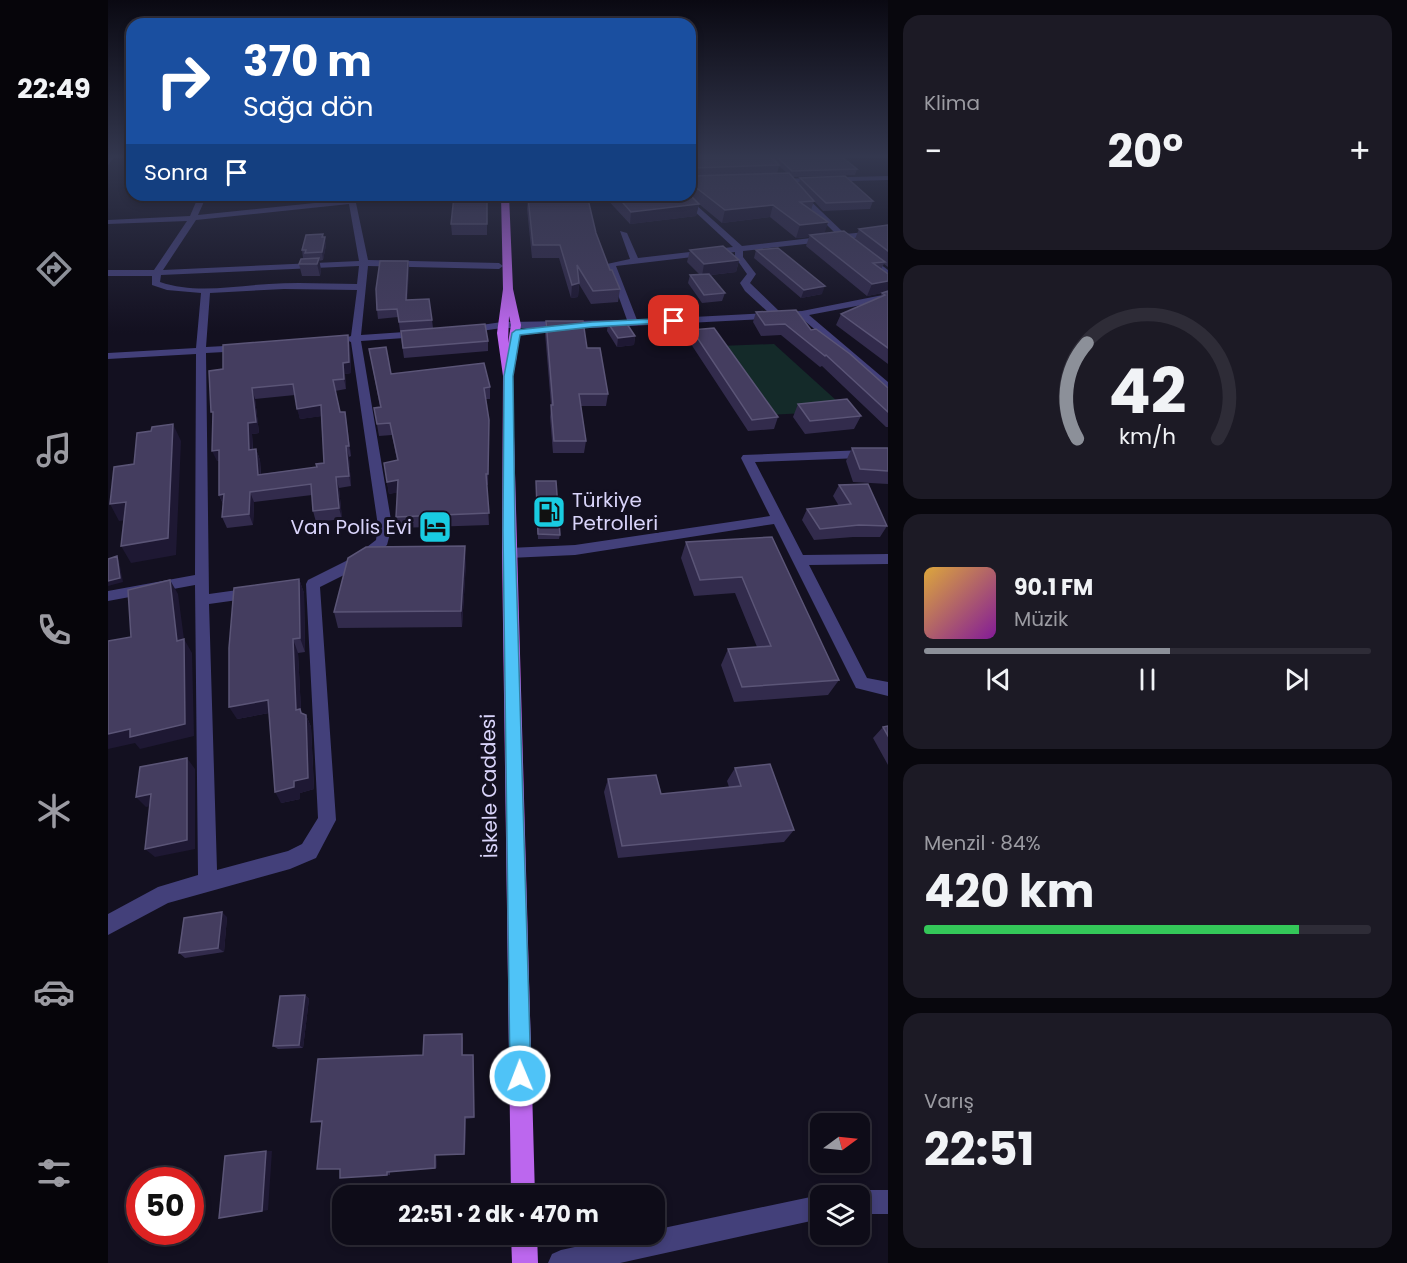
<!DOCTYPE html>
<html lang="tr">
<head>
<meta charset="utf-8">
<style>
  body { margin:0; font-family:Poppins,sans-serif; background:#1c1a25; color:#f1f3f6; height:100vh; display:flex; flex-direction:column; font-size:22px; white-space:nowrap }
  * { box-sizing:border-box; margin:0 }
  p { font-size:20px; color:#9b9ba2 }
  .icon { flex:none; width:33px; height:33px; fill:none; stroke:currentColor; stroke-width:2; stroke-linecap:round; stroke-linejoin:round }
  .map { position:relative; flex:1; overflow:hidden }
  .side { display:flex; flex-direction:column; gap:15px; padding:15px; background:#08070d; width:519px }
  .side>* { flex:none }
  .banner { position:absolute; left:18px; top:18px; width:570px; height:183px; border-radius:18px; box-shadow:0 3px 9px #0003,0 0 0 2px #2e2c37; background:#1a4fa0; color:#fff; overflow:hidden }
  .needle { width:39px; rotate:75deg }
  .controls { position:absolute; left:702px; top:1113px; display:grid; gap:12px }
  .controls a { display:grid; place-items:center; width:60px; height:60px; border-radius:12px; background:#0e0c18; box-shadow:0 3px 9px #0003,0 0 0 2px #2e2c37; font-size:30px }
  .speed { position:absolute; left:18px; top:1167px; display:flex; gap:12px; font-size:30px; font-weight:700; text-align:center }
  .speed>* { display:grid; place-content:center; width:78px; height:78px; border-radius:50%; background:#0e0c18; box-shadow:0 3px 9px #0003,0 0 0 2px #2e2c37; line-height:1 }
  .speed .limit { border:9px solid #d22; background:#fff; color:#111 }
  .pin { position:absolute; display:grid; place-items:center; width:51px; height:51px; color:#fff; margin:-26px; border-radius:12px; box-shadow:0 3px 9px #0006 }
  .me { position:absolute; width:66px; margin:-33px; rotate:359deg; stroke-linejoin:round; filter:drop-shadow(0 0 4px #0008) }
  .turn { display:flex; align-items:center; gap:21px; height:126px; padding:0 18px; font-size:27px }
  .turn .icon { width:78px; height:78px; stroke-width:2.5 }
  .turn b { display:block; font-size:42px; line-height:51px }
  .then { display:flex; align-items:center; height:57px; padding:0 18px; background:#0003; gap:12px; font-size:22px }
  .big { font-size:45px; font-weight:700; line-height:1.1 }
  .side .tile { flex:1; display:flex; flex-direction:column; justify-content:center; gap:9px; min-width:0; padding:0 21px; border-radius:18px; background:#1c1a25 }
  .side .dial { align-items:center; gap:0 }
  .dial svg { height:156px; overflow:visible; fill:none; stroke:#2e2c37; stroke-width:7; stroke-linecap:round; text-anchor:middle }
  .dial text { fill:#f1f3f6; stroke:none }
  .song { display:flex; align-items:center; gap:18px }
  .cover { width:72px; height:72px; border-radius:9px; background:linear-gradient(135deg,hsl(40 70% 55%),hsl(290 70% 35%)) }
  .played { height:6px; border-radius:3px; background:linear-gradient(90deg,#8c9099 55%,#2e2c37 55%) }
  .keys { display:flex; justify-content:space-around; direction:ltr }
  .heat { display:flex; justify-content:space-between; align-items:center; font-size:33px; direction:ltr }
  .charge { height:9px; border-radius:4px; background:linear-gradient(90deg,#34c759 84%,#2e2c37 0) }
  .trip { position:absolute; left:224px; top:1185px; width:333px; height:60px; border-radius:18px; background:#0e0c18; box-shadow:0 3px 9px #0003,0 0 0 2px #2e2c37; font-weight:700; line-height:60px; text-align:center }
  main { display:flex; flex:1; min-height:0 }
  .tab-bar { display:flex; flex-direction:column; width:108px; justify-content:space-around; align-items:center; background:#06050a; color:#9b9ba2 }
  .tab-bar .icon { width:42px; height:42px }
  .tab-bar .current { color:#8c9099 }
  .tab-bar b { font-size:27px; color:#f1f3f6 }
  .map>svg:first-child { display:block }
  .green { fill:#142a29 }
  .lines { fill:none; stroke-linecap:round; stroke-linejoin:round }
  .minor { fill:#43407a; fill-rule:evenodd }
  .major { fill:#bc67ee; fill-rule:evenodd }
  .wall { fill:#322b4c; fill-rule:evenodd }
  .shaded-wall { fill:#1e1833 }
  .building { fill:#443d5f; stroke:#5b5577; stroke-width:1.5; fill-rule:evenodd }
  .route { fill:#4fc3f7; stroke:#337fa1; stroke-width:1.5 }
  .labels { text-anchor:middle; stroke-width:6; stroke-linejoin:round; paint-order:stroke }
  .poi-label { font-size:20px; fill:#d9d4fa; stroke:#131020; text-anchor:start }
  .street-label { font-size:20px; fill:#d9d4fa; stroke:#131020 }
</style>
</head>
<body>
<main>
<nav class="tab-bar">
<b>22:49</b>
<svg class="icon current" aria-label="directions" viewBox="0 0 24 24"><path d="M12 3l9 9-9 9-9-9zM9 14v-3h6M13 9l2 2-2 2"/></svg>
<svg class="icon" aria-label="music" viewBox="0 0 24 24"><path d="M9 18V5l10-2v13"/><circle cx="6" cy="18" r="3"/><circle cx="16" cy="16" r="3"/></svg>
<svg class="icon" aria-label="phone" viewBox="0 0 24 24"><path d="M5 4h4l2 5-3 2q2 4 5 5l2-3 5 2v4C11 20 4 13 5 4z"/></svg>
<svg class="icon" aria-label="climate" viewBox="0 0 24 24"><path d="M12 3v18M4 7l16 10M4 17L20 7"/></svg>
<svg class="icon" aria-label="car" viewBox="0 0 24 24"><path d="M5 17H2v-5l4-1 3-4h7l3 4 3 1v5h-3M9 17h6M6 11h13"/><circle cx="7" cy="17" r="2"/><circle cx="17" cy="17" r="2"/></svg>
<svg class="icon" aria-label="filters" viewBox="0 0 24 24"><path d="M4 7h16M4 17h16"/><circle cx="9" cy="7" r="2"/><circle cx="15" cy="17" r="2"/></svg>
</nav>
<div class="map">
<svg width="780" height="1263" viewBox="0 0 780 1263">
  <rect width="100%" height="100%" fill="#131020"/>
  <path class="green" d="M666,344L740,411L658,415L612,346Z"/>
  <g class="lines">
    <path class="minor" d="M0,157H6L0,165Z
      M780,176V180L669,183L665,181L669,179Z
      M690,189L737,234L780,230V234L741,239L738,242L733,240L635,251V257L648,274L642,283L672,312L694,311L780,294V300L701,315L780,382V391L692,317L484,328H394L359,333L354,330L359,327L394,322L519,320L499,264L522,259L512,231L519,233L530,258L625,247L569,195H577L634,246L729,235L687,193ZM627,252V257L639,274L632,283L637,291L661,313L529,320L508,266Z
      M91,195H99L90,215L284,195L397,198L401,200L400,202L296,198L248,203L260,260L391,263L395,266L391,269L260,266L253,335L311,331L316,334L311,337L253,341L284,526L279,545L256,565L212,587L228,820L208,858L182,869L60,903L0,935V914L50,887L90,875L87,585L0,601V591L87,575L88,354L0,359V353L88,348L93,293L59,290L44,285V276H0V270H46L79,221L0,224V220L82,216ZM241,204L251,261L55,270L88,220ZM251,266L249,284C220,284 191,282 161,284C125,286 87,294 52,282L53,275ZM176,289L249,290L243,336L234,339L243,342L270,526L268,540L246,557L200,580L198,584L210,818L194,844L180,851L109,870L101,604L144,598L151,593L144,588L101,594L98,353L135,351L140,348L135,345L98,347L102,293Z
      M759,254L780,270V277L756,259V255Z
      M780,449V457L647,462L695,555L780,554V564L701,565L759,678L780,682V696L748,688L666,524L467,555L401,558L394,553L401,548L467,545L662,516L633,458L635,455Z
      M752,1190H780V1214H752V1196H742Z
      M712,1195L714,1196L712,1219L512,1263H440L444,1254L453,1250L526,1234H546V1230Z"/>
    <path class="major" d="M393,195H401L405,289L413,325L408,361L404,364L427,1196H403L394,553L395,376L389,333L395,289ZM401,316L403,325L400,343Z
      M403,1234H429L430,1263H404Z"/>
  </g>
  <path class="wall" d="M582,157H734L749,169L747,175L684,177L691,184L692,178L765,201L762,209L715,211L706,201L703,210L720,222L716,233L747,239L751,229L780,225V267L776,264L773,269L780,274V364L728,325L733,314L772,297L774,293L759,296L698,246L701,237L688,238L662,217L614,223L591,204L588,216L522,224L495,195H582ZM671,166L679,173L669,174Z
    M452,195H479L488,233L502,270L512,289L510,302L483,304L471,284L470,297L463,298L451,258H424L419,209L420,197H453Z
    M379,196V235H344L343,224Z
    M215,234L218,245L215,260L211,261L213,270L212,276H194L191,264L198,259L195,258L194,250Z
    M582,250L631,260L628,272L603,275L617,293L614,301L594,303L580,283L582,275H592L579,262Z
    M648,250L714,294L693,298L646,258Z
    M300,261L301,269L299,300L324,320L325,328L380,341V351L296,358L290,317L270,319L269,310Z
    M648,312L703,330L780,388V427H778L714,366L712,367L673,335L653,336L645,322Z
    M438,321L479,348L500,394L498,406H473L478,441L476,453H445L442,417L443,405L437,333Z
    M500,323L527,336L526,345L509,347L499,331Z
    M584,330L670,417L666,429L640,431L581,341Z
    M242,345L243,373L237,374L238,389L227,391L232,412H237L243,456L241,457L243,486L231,488L234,519L208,522L205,511L204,495L146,502L145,525L119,528L114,517L115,504L111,495V461H109L101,371ZM187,395L192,419L213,416L216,463L209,467L153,474L152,460L148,449L145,450L144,434L151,433L147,399Z
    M261,349L283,374L382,387V399H378L381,432L380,485H379L381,525L290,528L288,517L290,492L281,494L276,463L289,460L284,435L271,436L266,408L272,407Z
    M690,404L753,416L746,429L697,434L685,417Z
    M744,448H780V484L745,482L738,461Z
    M428,481L452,535L451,539H430Z
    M731,485L779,526L772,537H745L706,540L694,520L699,509L731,506L725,496Z
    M664,537L731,680L720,695L626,702L613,665L620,649L649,647L627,593L586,596L573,558L578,542Z
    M358,562L354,627L230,628L226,612Z
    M191,579L196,593L197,652L190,653L193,711L194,714L198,715L203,727L206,789L192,793V799L173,803L161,713L129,719Z
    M780,726V765L765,738L775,727Z
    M627,768L686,830L676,842L510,858L496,792L500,779L553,794L621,787L619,781Z
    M119,917L116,952L77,958L71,953Z
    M197,995L201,999L195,1048L170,1049L165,1046Z
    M355,1037V1055H365L366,1058V1118L358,1119L357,1155H328L329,1168L282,1172V1175L232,1169L214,1123L203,1122Z"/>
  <path class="shaded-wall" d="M207,195H231V198L208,200Z
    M591,204L588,216L522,224L523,212Z
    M665,205L662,217L614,223L617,210Z
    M720,222L716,235H702L701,237L688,238L692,225Z
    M215,234L216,241L217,237L218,245L215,260L214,252Z
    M211,258L213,270L212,276L209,264Z
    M631,260L628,272L594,276L596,264Z
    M300,261L301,269L299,308L298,300Z
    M780,281V292L759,296L764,284Z
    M471,283L470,297L463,298L464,285Z
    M717,286L714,294L693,298L696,290Z
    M240,335L242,345L243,373L237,374L238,389L236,379L235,363Z
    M527,336L526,345L509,347L510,338Z
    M144,388L147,399L151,433L144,434L145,461L141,450L140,423Z
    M213,405L215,416L192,419L189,409Z
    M237,412L239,423L243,456L241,446Z
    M65,424L73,441L68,555L23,563L13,546Z
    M238,446L241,457L243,486L241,476Z
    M148,449L152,460L153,485L150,475Z
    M111,450L115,460L109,461L104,451Z
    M228,477L231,488L234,519L231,508Z
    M290,480L292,492L281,494L279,482Z
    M142,492L146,502L145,525L141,514Z
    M116,494V505L111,495Z
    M18,502L27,519L11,521L2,504Z
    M357,546L358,562L354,627L353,611Z
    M9,556L11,561L15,582L0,586V581Z
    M191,579L196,593L197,652L192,638Z
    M62,580L70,594L76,639L84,653L86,736L32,749L27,743L0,749V734L69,641Z
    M185,639L190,653L193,711L198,722V715L203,727L206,789L192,793V799L173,803L167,792L186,781L188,710Z
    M160,700L166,712L129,719L121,707Z
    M79,758L87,769V849L47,857L37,849Z
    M43,794L52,804L38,807L28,797Z
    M114,912L119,917L116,952L110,948Z
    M197,995L201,999L195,1048L191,1045Z
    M365,1055L366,1058V1118V1117Z
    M357,1117L358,1119L357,1155L356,1154Z
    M158,1151H164L160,1210L154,1211Z
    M327,1155H328L329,1168H327Z"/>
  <path class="building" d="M582,157H663L671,165L584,168L583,176L681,173L706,201L692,202L720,222L692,225L665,205L617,210L582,183Z
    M669,157H734L749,169L684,171Z
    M737,176L765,201L718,203L692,178Z
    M460,195H479L488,233L502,270H504L512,289L485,291L469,265L471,283L464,285L452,245H425L420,197H461Z
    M508,195H582L591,204L523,212Z
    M346,196H379V224H343Z
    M780,225V251L751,229Z
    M736,231L777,262L765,263L780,274V281L764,284L702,235Z
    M215,234L214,237H217L214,252L197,253L198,250H194L198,235Z
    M615,246L631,260L596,264L582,250Z
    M670,248L717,286L696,290L648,250Z
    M211,258L209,264H191L193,259Z
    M272,261H300L298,300L321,299L324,320L291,322L289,309L269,310L268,289Z
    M601,274L617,293L596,295L582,275Z
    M780,291V348L733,314L777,295L774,293Z
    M688,310L703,330L708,329L742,354L780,388V412L718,355L717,356L677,324L657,325L648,312Z
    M438,321H475L479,348H492L500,394H471L478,441H446L443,405H445Z
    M517,321L527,336L510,338L500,323Z
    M377,324L380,341L295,348L293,331Z
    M606,328L670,417L644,420L584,330Z
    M240,335L241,362L235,363L236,379L225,380L232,412H237L241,446H238L241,476L228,477L231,508L205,511L203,484L142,492L141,514L114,517L116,494L111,495V450L104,451L105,412H103L101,371L115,369V345ZM185,384L189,409L213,405L216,463L208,464L209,467L150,475L148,449L141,450L140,423L148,422L144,388Z
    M278,347L283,374L376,363L382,387L376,388L381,420L380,474H378L381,513L288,517L290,480L279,482L276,463L290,460L282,423L269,424L266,408L273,407L261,349Z
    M739,399L753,416L702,421L690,404Z
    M65,424L60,538L13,546L18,502L2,504L6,467L26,464L29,433L43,431L44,427Z
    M744,448H780V471L752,469Z
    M428,481H448L452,535L430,534Z
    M760,484L779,526L751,525L712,529L699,509L743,504L731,485Z
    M664,537L731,680L634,687L620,649L663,646L634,577L592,580L578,542Z
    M357,546L353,611L226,612L240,558L258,547Z
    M9,556L12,578L0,581V559Z
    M191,579L192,638L185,639L188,710L192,709L193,713L198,715L200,778L186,781V787L167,792L160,700L121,707V648L126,588Z
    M62,580L69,641L76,639L77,724L22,737V729L0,734V641L23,637L20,590Z
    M780,726V736L775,727Z
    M79,758V840L37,849L43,794L28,797L32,767Z
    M662,764L686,830L514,846L500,779L548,775L553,794L633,786L627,768Z
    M114,912L110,948L71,953L76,918Z
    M197,995L191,1045L165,1046L172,996Z
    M354,1034V1055H365L366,1117H357L356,1154L327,1155V1168L279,1172V1175L232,1178V1169H209L214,1121L203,1122L210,1059L315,1055L316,1035Z
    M158,1151L154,1211L111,1218L117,1156Z"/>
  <linearGradient id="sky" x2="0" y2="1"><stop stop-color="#0a0912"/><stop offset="0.47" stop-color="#33374e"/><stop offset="1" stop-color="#33374e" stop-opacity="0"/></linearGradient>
  <rect width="780" height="333" fill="url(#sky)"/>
  <path class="route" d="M566,318L570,321L569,322L484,327L412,335L405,376L407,531L423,1076L420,1084L412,1087L405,1084L402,1076L395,531L396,376L404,333L408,330L484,322Z"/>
  <defs>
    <g id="fuel-square" transform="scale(1.725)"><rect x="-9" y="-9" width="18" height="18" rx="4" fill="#19cce1" stroke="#131020"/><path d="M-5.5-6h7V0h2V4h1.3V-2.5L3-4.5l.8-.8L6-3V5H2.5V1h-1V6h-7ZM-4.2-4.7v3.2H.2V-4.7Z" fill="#111"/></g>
    <g id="hotel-square" transform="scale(1.725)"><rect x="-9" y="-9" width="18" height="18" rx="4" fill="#19cce1" stroke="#131020"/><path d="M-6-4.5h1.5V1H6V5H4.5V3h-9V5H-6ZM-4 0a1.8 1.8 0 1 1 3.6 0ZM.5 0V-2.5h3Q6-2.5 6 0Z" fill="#111"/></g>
  </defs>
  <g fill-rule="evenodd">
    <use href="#fuel-square" x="441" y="512"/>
    <use href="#hotel-square" x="327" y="527"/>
  </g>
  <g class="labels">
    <g class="poi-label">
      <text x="464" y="507">Türkiye<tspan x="464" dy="23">Petrolleri</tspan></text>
      <text x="304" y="534" text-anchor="end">Van Polis Evi</text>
    </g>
    <g class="street-label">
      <text transform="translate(381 786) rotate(-91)" y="7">İskele Caddesi</text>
    </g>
  </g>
</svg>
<div class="controls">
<a><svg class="needle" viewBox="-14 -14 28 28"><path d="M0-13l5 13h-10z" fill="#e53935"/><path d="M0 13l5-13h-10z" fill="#9b9ba2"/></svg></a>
<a><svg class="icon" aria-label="layers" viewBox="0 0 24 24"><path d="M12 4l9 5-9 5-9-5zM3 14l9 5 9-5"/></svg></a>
</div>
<div class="speed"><div class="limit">50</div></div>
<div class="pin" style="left:566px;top:321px;background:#d93025"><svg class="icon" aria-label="arrive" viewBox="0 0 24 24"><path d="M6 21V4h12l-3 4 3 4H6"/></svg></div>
<svg class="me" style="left:412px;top:1076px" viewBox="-20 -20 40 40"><circle r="17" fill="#4fc3f7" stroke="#fff" stroke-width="3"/><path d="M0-11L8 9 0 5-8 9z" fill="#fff"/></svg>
<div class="trip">22:51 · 2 dk · 470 m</div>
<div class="banner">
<div class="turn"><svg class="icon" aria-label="right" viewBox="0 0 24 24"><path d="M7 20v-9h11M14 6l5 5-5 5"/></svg><div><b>370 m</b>Sağa dön</div></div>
<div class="then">Sonra<svg class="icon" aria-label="arrive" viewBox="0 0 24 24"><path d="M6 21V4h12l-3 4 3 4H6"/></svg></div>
</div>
</div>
<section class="side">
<div class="tile"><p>Klima</p>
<div class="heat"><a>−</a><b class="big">20°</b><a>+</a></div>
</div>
<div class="tile dial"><svg viewBox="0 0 100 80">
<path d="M14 69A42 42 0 1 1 86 69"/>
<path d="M14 69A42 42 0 0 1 19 20" stroke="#8c9099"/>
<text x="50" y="56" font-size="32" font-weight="700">42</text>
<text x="50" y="72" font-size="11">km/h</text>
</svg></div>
<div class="tile">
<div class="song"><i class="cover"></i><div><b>90.1 FM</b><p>Müzik</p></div></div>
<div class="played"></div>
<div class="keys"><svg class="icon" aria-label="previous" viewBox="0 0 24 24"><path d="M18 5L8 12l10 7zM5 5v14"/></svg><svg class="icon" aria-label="pause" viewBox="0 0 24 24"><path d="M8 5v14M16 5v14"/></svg><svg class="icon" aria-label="next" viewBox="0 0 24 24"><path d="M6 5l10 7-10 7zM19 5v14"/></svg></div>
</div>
<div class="tile"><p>Menzil · 84%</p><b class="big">420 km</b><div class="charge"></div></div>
<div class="tile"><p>Varış</p><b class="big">22:51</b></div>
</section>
</main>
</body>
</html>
